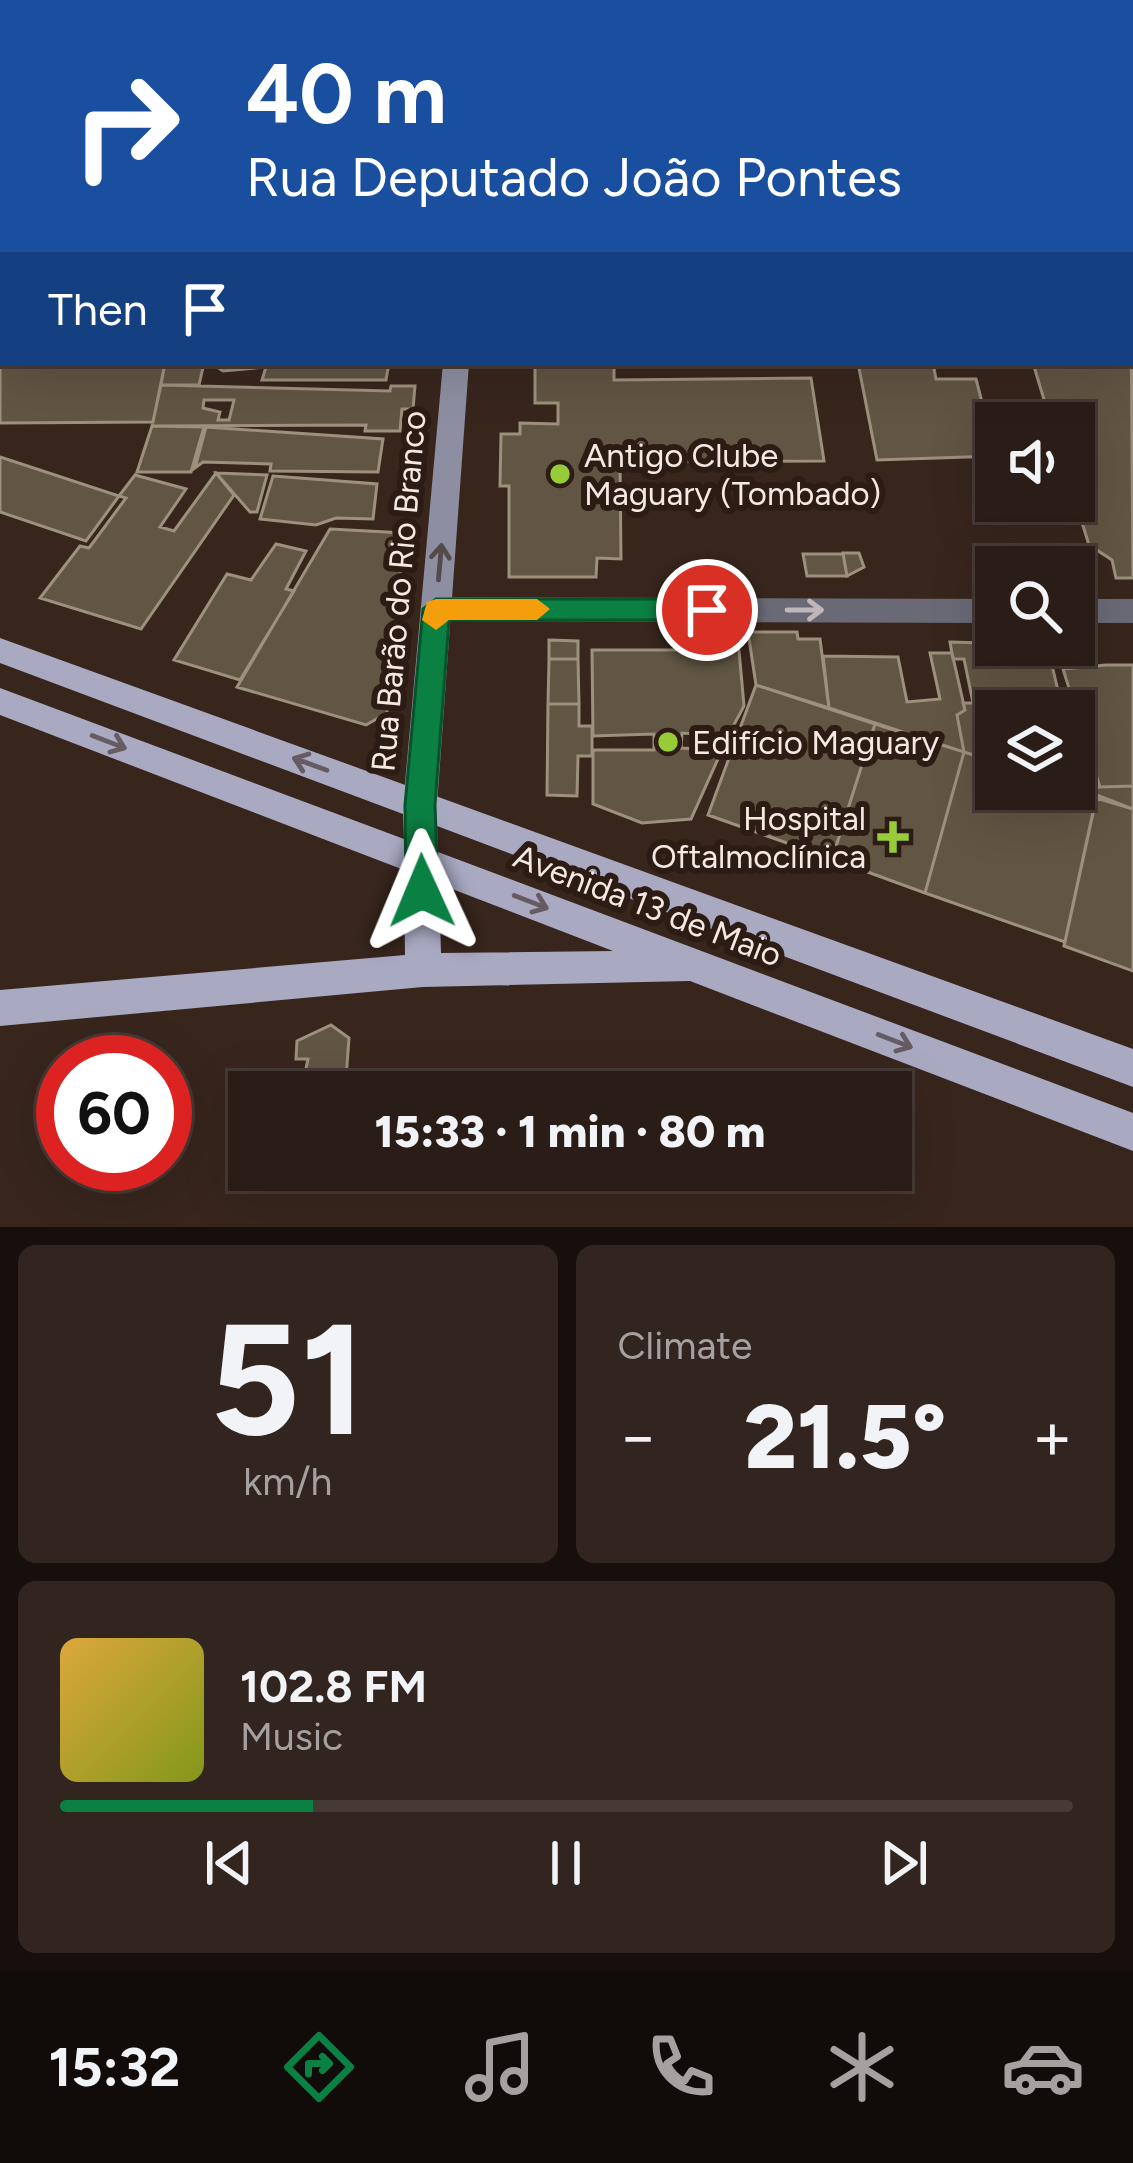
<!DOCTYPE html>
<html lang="en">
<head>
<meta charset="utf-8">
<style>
  body { margin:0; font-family:Figtree,sans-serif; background:#32251f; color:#f1f3f6; height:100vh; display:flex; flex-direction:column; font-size:45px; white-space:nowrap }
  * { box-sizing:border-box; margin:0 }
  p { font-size:39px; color:#a5a1a1 }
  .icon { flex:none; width:66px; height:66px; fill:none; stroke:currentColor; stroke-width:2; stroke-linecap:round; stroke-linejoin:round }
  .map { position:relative; height:1227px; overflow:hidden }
  .details { display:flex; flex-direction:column; gap:18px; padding:18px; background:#170f0c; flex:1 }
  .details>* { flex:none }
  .hud { position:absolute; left:0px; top:0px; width:1134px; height:366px; box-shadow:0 12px 48px #0002,0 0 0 3px #463a35; background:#1a4fa0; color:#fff; overflow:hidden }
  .controls { position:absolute; left:975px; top:402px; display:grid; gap:24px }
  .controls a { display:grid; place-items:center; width:120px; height:120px; border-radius:0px; background:#2a1c16; box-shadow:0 12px 48px #0002,0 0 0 3px #463a35; font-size:60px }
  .speed { position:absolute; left:36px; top:1035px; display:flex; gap:24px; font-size:60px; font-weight:700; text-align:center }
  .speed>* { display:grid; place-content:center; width:156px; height:156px; border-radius:50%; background:#2a1c16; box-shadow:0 12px 48px #0002,0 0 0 3px #463a35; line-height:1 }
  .speed .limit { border:18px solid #d22; background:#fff; color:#111 }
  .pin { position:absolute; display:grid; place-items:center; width:102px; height:102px; color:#fff; margin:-51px; border:6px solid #fff; border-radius:50%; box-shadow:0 3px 12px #0007 }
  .me { position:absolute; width:132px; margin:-66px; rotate:359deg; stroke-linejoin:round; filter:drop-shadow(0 0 9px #0008) }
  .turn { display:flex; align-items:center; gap:42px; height:252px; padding:0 48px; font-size:54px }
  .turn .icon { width:156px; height:156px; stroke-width:2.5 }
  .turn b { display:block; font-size:84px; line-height:102px }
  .then { display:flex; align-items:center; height:114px; padding:0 48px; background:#0003; gap:24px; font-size:45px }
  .big { font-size:90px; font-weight:800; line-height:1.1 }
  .details .widget { flex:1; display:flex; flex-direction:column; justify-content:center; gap:18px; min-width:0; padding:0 42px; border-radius:18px; background:#32251f }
  .details .dial { align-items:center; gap:0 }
  .dial b { font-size:156px; line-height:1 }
  .song { display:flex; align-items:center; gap:36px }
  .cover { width:144px; height:144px; border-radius:18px; background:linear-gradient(135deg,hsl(40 70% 55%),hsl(70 70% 35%)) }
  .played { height:12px; border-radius:6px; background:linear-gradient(90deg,#0b8043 25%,#463a35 25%) }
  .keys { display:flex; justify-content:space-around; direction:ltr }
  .heat { display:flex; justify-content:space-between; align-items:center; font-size:66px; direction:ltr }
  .details .tiles { flex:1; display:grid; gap:18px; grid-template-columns:1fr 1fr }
  .widget:last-child { grid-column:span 2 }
  .trip { position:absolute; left:228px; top:1071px; width:684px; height:120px; border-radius:0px; background:#2a1c16; box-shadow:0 12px 48px #0002,0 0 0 3px #463a35; font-weight:800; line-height:120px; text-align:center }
  .tab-bar { display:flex; height:192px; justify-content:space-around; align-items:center; background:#110b09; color:#a5a1a1 }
  .tab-bar .icon { width:84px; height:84px }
  .tab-bar .current { color:#0b8043 }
  .tab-bar b { font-size:54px; color:#f1f3f6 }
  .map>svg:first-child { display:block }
  .building { fill:#615543; stroke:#9d907d; stroke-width:3; fill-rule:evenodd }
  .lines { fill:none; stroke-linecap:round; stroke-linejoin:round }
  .street { fill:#6a6a76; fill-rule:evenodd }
  .secondary { fill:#8d8ea1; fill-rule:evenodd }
  .primary { fill:#a9a9c2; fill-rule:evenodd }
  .oneway { stroke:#534a4c }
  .oneway2 { stroke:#beb6b8 }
  .oneway3 { stroke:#655b62 }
  .route { fill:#0b8043; stroke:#07532c; stroke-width:3 }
  .slow { fill:#f59e0b }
  .poi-dot { fill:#97cc38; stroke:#2d1c14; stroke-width:4.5 }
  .labels { text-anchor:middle; stroke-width:12; stroke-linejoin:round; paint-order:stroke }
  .poi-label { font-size:33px; fill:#f6e9e4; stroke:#2d1c14; text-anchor:start }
  .street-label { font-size:33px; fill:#f6e9e4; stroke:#2d1c14 }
</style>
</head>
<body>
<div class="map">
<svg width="1133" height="1227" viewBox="0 0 1133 1227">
  <rect width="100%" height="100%" fill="#38261d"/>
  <path class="building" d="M288,0H451L288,3Z
    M1131,306L1133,578H1116L1112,560L1089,545L1074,497V423H1051L1033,363H1131Z
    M0,356L3,363H165L153,422L0,423Z
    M165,363H204L199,385H161Z
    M211,363H389L386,380H262L266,367L223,371Z
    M535,363H614V380L811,378L824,461L620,462L621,559L597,558L596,577H509V486H500L501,434H520V423L558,424V403H535Z
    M858,363H933L936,379H976L996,456L877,460Z
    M161,385L390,391L391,386H415L413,409H402L400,431H365L366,425L152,426ZM204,400H234L229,420H218L220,412L203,408Z
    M152,426L204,427L191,472H137Z
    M206,427L383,439L378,472L270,471L271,464L203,462L195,468Z
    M0,457L119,496L86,541L0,512Z
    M216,473L234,495L141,629L40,598L80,546L89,548L126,498L119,496L135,475L186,489L160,527L174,531Z
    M216,473L267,475L257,512H250Z
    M273,476L377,484L373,519L336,518L316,525L260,519Z
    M330,529L404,533L387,713L366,725L237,687Z
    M276,544L306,551L286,589L294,591L240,680L174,660L227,574L251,580Z
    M859,553L864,567L847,576L843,553Z
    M803,554H843L847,576H807Z
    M748,632H797L798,639H820L829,708L756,685Z
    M549,640L578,641V659H549Z
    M950,642L1047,645L1063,711H996V762L964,752L957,715L965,710L963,703H973L964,659H953Z
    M592,650H739L744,706L728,736L682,733L681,748L722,750L691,819L642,823L593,804V750H654V734L593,736Z
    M930,653H952L965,710L957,715L964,752L829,708L823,656L898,657L907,702L940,699Z
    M549,659H578L579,704H548Z
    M1106,665H1133V786L1100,787L1063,669Z
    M756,685L875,724L832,859L708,815Z
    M548,704H579V726H592V756H578L577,796L547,795Z
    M875,724L964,752L925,893L832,859Z
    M964,752L996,762V789L1074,787L1097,795L1065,942L925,893Z
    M1133,786V809L1084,790L1100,787Z
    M1096,798L1133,809V971L1064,946Z
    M331,1025L349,1038L345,1092H301L308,1059H296L297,1041Z"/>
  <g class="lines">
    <path class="street" d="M847,0H867V3H847Z
      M1086,0H1106L1107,3H1087Z
      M1131,72H1133V88H1131Z
      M0,110H3V122H0Z
      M1131,214H1133V229H1131Z
      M436,597L996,599V623L436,621L425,617L421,609L425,601Z
      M1074,599H1133V623H1074Z"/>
    <path class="secondary" d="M6,0H26L5,3Z
      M474,0H494V3H474Z
      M3,22V39L0,40V23Z
      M443,363H469L437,805L432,815L420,820L408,815L403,805Z"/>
    <path class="primary" d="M0,638L1133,1049V1087L437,826L438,852L1133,1113V1151L690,981L423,987L0,1026V990L405,955L404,870L0,715V688L404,839L403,814L0,663ZM439,884L613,951L441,953Z"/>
  </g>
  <defs><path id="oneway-shaft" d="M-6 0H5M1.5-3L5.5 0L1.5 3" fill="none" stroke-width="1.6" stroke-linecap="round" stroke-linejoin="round" transform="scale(3)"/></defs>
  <use class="oneway" href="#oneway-shaft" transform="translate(440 562) rotate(-85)"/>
  <use class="oneway2" href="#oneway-shaft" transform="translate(805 610)"/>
  <g class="oneway3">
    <use href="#oneway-shaft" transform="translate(109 742) rotate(21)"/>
    <use href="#oneway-shaft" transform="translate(310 764) rotate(-160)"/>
    <use href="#oneway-shaft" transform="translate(531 902) rotate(21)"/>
    <use href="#oneway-shaft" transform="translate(895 1041) rotate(21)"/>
  </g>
  <path class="route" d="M436,599H707L720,610L707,620H449L435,805L438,891L433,902L422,906L411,902L406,891L405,805L423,609Z"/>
  <path class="slow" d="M436,599H537L550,609L537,620H449L436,630L422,620L427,602Z"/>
  <g class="poi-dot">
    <circle cx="560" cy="474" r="12"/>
    <circle cx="668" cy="742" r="12"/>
    <path d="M887 819h12v12h12v12h-12v12h-12v-12h-12v-12h12z"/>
  </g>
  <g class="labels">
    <g class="poi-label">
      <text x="584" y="467">Antigo Clube<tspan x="584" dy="38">Maguary (Tombado)</tspan></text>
      <text x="692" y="754">Edifício Maguary</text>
      <text x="866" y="830" text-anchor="end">Hospital<tspan x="866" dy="38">Oftalmoclínica</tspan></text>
    </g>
    <g class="street-label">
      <text transform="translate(398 591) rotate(-85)" y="12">Rua Barão do Rio Branco</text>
      <text transform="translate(648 905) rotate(21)" y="12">Avenida 13 de Maio</text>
    </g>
  </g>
</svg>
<div class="controls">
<a><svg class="icon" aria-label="sound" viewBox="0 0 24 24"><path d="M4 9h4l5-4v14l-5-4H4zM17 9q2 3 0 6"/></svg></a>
<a><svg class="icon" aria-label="search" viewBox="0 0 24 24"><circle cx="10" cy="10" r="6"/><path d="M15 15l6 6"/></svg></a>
<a><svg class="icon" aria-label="layers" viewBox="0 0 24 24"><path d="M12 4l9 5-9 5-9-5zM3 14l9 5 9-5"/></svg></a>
</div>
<div class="speed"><div class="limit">60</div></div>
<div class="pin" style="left:707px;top:610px;background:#d93025"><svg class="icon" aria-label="arrive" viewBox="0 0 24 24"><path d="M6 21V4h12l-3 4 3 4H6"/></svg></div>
<svg class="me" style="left:422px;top:891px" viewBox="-20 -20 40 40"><path d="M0-17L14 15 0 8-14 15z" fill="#0b8043" stroke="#fff" stroke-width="4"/></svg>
<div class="trip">15:33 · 1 min · 80 m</div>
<div class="hud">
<div class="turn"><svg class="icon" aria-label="right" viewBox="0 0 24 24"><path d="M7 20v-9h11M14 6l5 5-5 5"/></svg><div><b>40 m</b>Rua Deputado João Pontes</div></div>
<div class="then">Then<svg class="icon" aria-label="arrive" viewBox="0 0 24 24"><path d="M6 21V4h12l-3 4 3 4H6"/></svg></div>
</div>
</div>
<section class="details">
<div class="tiles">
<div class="widget dial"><b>51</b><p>km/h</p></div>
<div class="widget"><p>Climate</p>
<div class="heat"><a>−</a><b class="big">21.5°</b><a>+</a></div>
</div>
<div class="widget">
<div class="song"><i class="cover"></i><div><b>102.8 FM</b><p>Music</p></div></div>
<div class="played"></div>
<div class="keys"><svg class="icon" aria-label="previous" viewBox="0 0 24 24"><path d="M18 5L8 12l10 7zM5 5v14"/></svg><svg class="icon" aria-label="pause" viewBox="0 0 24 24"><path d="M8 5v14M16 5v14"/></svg><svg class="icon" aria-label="next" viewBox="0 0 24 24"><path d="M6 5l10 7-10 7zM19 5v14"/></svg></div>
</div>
</div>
</section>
<nav class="tab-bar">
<b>15:32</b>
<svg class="icon current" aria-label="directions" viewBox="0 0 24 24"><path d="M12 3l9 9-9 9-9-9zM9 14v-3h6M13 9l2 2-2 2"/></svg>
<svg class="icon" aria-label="music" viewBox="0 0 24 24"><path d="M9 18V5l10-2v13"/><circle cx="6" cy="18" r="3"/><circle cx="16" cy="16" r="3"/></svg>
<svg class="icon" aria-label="phone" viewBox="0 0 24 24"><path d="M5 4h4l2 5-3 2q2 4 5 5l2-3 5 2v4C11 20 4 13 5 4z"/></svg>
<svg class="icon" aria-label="climate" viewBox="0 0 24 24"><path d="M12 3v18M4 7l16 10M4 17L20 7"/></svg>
<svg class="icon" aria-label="car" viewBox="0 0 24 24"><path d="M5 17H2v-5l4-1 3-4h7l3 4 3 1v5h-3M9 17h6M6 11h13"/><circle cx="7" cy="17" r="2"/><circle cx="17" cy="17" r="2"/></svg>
</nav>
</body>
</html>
